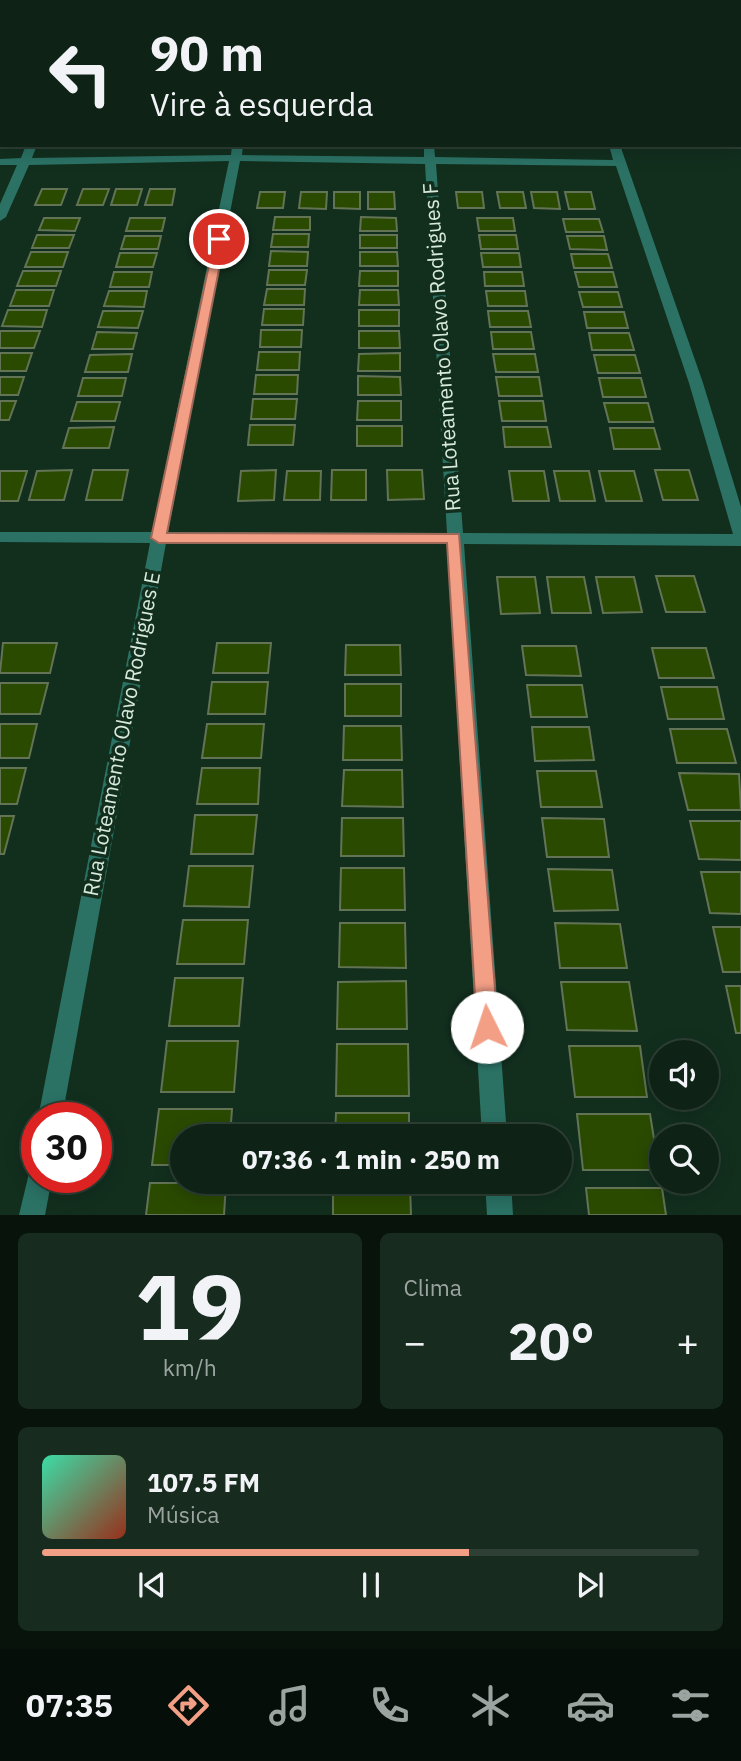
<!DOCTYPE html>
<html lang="pt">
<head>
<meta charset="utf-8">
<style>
  body { margin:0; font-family:"IBM Plex Sans",sans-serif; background:#172b1f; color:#f1f3f6; height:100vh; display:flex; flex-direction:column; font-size:26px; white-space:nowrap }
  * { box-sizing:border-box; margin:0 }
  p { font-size:23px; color:#9ba4a1 }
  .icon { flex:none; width:38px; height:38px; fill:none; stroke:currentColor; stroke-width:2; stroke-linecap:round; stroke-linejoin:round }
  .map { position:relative; height:1215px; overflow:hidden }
  .drawer { display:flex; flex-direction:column; gap:18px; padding:18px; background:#08130c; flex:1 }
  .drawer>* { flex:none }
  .top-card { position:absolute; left:0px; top:0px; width:742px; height:147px; box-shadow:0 4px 18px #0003,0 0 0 2px #2e4035; background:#0e2316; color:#f1f3f6; overflow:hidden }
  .fabs { position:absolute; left:649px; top:1040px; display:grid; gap:14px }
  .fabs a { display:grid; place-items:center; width:70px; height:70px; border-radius:50%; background:#0e2316; box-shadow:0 4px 18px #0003,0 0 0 2px #2e4035; font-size:35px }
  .speed { position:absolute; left:21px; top:1102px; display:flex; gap:14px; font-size:35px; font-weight:700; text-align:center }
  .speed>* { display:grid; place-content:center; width:91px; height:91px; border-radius:50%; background:#0e2316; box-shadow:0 4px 18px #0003,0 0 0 2px #2e4035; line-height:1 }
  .speed .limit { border:10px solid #d22; background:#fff; color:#111 }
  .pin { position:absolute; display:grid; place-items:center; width:60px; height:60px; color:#fff; margin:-30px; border:4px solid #fff; border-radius:50%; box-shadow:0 2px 7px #0007 }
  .me { position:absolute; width:77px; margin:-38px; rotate:356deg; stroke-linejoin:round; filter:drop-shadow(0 0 5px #0008) }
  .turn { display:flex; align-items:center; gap:24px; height:147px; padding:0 35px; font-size:32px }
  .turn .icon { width:91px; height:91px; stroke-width:2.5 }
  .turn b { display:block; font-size:49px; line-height:60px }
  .big { font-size:52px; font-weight:700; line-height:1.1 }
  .drawer .tile { flex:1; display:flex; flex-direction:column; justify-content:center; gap:10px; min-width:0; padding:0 24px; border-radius:10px; background:#172b1f }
  .drawer .dial { align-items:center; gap:0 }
  .dial b { font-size:91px; line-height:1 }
  .song { display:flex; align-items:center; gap:21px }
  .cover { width:84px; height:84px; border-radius:10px; background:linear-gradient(135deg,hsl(160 70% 55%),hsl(10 70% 35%)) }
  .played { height:7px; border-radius:4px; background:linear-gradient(90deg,#f39f86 65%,#2e4035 65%) }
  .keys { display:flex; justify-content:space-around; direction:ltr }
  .heat { display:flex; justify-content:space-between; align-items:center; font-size:38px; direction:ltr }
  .drawer .tiles { flex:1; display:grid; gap:18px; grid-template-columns:1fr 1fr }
  .tile:last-child { grid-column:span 2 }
  .trip { position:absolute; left:170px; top:1124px; width:402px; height:70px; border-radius:35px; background:#0e2316; box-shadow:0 4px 18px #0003,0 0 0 2px #2e4035; font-weight:700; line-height:70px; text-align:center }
  .tabs { display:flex; height:112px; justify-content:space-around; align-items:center; background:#060e09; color:#9ba4a1 }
  .tabs .icon { width:49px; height:49px }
  .tabs .on { color:#f39f86 }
  .tabs b { font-size:32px; color:#f1f3f6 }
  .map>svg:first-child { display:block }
  .building { fill:#2a4a00; stroke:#637356; stroke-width:2 }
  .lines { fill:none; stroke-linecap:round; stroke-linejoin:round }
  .minor { fill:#2b7265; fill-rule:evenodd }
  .route { fill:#f39f86; stroke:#9e6757; stroke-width:2 }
  .labels { text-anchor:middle; stroke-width:7; stroke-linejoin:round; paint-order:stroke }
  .street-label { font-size:21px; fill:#d8e9de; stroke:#122f1e }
</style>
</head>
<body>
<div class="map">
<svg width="741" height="1215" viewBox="0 0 741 1215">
  <rect width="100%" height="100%" fill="#122f1e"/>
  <path class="building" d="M42,189H67L61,205H35Z
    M83,189H109L103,205H77Z
    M116,189H142L137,205H111Z
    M150,189H175L172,205H145Z
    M260,192H285L283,208H257Z
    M301,192H327L326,209L299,208Z
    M334,192H360V209L334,208Z
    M368,192H394L395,209H368Z
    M456,192H482L484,208H458Z
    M497,192H523L526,208H500Z
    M531,192H557L560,209L534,208Z
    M565,192H591L595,209H569Z
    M275,217H310V230H273Z
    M361,217L396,218L397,231H360Z
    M44,218H80L75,231L39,230Z
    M130,218H165L162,231H126Z
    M477,218H513L515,231H479Z
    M563,219H599L603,232H566Z
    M273,234H309L308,247H271Z
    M37,235H74L69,248H32Z
    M360,235H397V248H360Z
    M479,235H516L518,249H481Z
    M125,236H161L158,249H121Z
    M567,236H604L607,250L570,249Z
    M271,251L308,252L307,266H269Z
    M31,252H68L63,267H25Z
    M360,252H397L398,266H360Z
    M120,253H157L153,267H116Z
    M481,253H519L521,267H483Z
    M571,254H608L612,268H574Z
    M269,270H307L305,285H267Z
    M23,271H61L56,286H17Z
    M360,271H398V286H359Z
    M114,272H152L149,287H110Z
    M484,272H522L524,286H485Z
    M575,272H613L617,287H579Z
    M267,289H305L304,305H264Z
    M16,290H54L49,306H10Z
    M360,290H398L399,305H359Z
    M109,291H147L144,307L104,306Z
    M486,291H525L527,306H488Z
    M579,292H618L622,307H583Z
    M264,309H304L303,325H262Z
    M8,310H47L42,327L2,326Z
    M359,310H399V326H359Z
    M103,311H143L138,328L98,327Z
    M488,311H528L531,327H490Z
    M584,312H624L628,328H587Z
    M261,330H302L301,347H260Z
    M0,331H40L34,348H0Z
    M359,331H399L400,348H359Z
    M97,332L137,333L133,349H92Z
    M491,332H531L534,349H493Z
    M589,333H629L634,350H592Z
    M259,352H300L299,370H257Z
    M0,353H32L26,371H0Z
    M400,353V371H358L359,354Z
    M132,354L128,372H85L90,355Z
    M493,354H535L538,372H496Z
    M594,355H635L640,373H598Z
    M256,375H298L297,394H254Z
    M358,376L400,377L401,395H358Z
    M0,377H24L18,395H0Z
    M496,377H539L542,396H499Z
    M83,378H126L122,396H78Z
    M599,378H641L646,397H603Z
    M253,399H297L295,419H251Z
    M0,401H16L9,420H0Z
    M358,401H401V420H357Z
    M499,401H543L546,421H502Z
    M77,402H120L115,421H71Z
    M604,403H648L653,422H609Z
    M250,425H295L293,445H248Z
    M357,426H402V446H357Z
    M114,427L109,448H63L69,428Z
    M503,427H547L551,447H505Z
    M610,428H654L660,449H614Z
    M72,470L64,500H29L37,471Z
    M93,470H128L122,500H86Z
    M276,470L274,500L238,501L241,471Z
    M332,470H366V500H331Z
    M387,470H422L424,499L388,500Z
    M655,470H689L698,500H663Z
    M0,471H27L18,501H0Z
    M287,471H321L320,500H284Z
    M509,471H544L549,501H513Z
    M554,471H589L595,501H560Z
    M599,471H634L642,501H606Z
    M656,576H694L705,612H666Z
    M497,577H535L540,613L501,614Z
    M547,577H584L591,613H552Z
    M596,577H634L642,612L603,613Z
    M3,643H57L50,673H0Z
    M217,643H271L268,673H213Z
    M346,645H400L401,675H345Z
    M522,646H576L581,676L526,675Z
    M652,648H706L714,678H659Z
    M212,682H268L265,714H208Z
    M0,683H48L40,714H0Z
    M345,684H401V716H345Z
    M527,685H582L587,717H531Z
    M661,687H717L724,719H668Z
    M0,724H37L29,758H0Z
    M207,724H264L261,758H202Z
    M344,726H401L402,760H343Z
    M532,727H589L594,760L535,761Z
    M670,729H727L736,763H677Z
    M0,768H26L17,804H0Z
    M202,768H260L258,804H197Z
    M344,770H402L403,807L342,806Z
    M537,771H596L602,807H541Z
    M679,773L739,774L741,810H688Z
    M195,815H257L253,854H191Z
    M0,816H14L4,854H0Z
    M342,818H403L404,856H341Z
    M542,818L604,819L609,857H547Z
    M690,821H741V860L699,859Z
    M189,866H253L249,907L184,906Z
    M341,868H404L405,910H340Z
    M548,869L612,870L618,910L554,911Z
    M701,872H741V914L710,913Z
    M183,920H248L244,964H177Z
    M340,923H405L406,968L339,967Z
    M555,923L620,924L627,968H560Z
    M713,927H741V972H723Z
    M175,978H243L239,1026H169Z
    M406,981L407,1029H337L338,982Z
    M561,982H629L637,1031L567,1030Z
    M726,986H741V1033H736Z
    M167,1041H238L234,1092H161Z
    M337,1044H408L409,1096H336Z
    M569,1046H640L647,1097H575Z
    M159,1109H232L230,1136H182V1165H152Z
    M336,1113H409V1136H335Z
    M577,1114H650L659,1170H583Z
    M150,1183H226L224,1215H146Z
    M410,1186L411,1215H333V1187Z
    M586,1188H662L666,1215H589Z"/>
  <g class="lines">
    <path class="minor" d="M99,0H107L98,2Z
      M265,0H273L264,2Z
      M419,0H427V2H419Z
      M568,0H576V2H568Z
      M26,145H37L32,158L231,155L232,145H243L242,155L424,157V145H434L435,157L613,160L609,145H620L703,383L741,507V546L464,544L507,1136H482L447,544L166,543L62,1118H38L150,543L0,542V532H152L229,161L29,165L6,217L0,221V204L17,165H0V159L21,158ZM240,161L425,164L447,533L168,532ZM436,164L616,166L689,383L733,534L463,533Z
      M37,1166V1178H52L45,1215H19L30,1169Z
      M485,1181H511L513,1215H487Z"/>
  </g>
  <path class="route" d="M215,237L225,239L167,533L459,534L498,1027L495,1034L487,1037L480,1034L477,1027L447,543H159L151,538Z"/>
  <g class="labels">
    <g class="street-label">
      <text transform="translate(442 347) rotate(-94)" y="7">Rua Loteamento Olavo Rodrigues F</text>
      <text transform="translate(122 734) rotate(-79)" y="7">Rua Loteamento Olavo Rodrigues E</text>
    </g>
  </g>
</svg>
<div class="fabs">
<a><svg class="icon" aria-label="sound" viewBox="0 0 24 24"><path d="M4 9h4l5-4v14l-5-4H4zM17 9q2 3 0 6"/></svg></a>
<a><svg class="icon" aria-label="search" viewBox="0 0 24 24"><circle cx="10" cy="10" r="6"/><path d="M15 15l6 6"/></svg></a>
</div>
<div class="speed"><div class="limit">30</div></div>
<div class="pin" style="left:219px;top:239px;background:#d93025"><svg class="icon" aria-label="arrive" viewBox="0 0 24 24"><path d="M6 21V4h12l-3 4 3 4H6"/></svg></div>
<svg class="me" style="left:487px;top:1027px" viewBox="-20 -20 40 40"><circle r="19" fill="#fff"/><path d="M0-13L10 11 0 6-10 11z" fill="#f39f86"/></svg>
<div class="trip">07:36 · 1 min · 250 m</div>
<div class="top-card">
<div class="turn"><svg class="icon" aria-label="left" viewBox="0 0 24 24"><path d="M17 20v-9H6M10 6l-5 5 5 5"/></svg><div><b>90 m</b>Vire à esquerda</div></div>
</div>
</div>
<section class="drawer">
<div class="tiles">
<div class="tile dial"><b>19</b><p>km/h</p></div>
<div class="tile"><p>Clima</p>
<div class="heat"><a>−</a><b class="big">20°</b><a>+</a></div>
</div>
<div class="tile">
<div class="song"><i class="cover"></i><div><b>107.5 FM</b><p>Música</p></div></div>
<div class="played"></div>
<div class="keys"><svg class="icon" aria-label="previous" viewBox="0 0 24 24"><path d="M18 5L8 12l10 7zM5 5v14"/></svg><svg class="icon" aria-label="pause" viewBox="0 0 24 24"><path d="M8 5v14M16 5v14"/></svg><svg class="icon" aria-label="next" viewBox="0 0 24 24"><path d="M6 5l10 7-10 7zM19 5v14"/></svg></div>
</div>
</div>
</section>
<nav class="tabs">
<b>07:35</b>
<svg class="icon on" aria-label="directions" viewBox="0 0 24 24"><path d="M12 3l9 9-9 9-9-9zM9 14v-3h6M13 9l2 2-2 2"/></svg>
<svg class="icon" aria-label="music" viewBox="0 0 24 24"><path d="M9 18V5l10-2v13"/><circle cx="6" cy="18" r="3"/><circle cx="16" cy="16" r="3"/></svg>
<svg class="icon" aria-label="phone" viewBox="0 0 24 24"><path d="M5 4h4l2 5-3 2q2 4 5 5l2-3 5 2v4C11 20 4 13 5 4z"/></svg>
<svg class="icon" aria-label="climate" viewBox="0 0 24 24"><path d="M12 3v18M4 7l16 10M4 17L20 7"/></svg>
<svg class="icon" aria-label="car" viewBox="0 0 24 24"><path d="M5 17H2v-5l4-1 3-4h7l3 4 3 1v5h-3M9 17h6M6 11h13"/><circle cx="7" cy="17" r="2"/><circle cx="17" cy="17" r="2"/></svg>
<svg class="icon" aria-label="filters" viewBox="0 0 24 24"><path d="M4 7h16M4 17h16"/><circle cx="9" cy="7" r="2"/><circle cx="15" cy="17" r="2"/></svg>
</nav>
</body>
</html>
